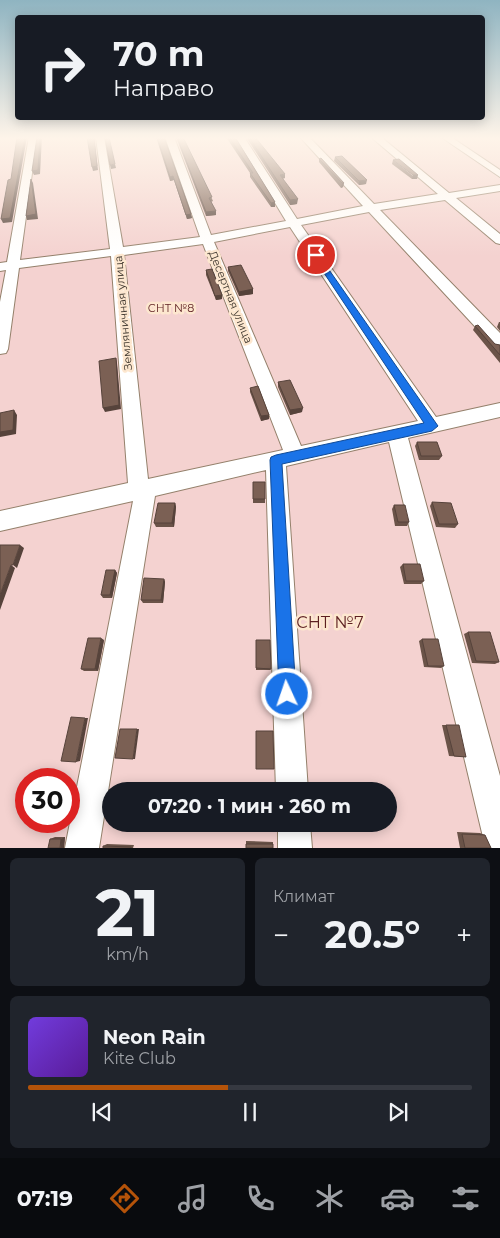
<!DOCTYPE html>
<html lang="ru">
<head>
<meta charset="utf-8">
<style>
  body { margin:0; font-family:Montserrat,sans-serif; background:#20242c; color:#f1f3f6; height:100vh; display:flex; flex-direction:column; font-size:19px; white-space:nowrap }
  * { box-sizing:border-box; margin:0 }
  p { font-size:16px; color:#9ea1a6 }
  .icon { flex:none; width:28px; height:28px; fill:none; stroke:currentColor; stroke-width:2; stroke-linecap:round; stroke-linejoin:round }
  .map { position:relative; height:848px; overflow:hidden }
  .side { display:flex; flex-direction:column; gap:10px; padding:10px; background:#0d0f14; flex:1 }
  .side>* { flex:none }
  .top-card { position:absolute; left:15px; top:15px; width:470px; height:105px; border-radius:5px; box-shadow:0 2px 12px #0003; background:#171b24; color:#f1f3f6; overflow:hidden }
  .speed { position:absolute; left:15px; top:768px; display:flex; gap:10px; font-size:25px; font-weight:700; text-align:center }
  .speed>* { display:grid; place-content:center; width:65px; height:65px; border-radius:50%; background:#171b24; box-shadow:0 2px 12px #0003; line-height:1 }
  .speed .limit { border:8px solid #d22; background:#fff; color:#111 }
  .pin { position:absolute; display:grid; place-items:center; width:42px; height:42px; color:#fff; margin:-21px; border:2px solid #fff; border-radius:50%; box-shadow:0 1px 5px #0007 }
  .me { position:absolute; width:55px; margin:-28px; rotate:357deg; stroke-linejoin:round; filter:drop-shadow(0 0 4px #0008) }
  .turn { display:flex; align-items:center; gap:18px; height:105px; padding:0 15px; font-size:22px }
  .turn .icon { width:65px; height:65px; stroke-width:2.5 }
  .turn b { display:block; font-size:35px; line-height:42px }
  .big { font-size:38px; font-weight:700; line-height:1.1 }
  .side .card { flex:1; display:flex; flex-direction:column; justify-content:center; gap:8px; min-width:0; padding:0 18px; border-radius:8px; background:#20242c }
  .side .dial { align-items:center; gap:0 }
  .dial b { font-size:65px; line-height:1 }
  .song { display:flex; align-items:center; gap:15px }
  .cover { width:60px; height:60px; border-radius:8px; background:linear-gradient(135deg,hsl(260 70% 55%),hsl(270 70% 35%)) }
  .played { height:5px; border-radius:2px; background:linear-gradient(90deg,#b45309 45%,#363941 45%) }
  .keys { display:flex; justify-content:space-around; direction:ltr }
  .heat { display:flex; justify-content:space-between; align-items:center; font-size:28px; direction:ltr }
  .side .tiles { flex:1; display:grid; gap:10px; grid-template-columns:1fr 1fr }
  .card:last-child { grid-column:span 2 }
  .trip { position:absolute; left:102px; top:782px; width:295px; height:50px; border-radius:25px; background:#171b24; box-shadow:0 2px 12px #0003; font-weight:700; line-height:50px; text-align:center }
  .tab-bar { display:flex; height:80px; justify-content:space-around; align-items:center; background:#090b0e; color:#9ea1a6 }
  .tab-bar .icon { width:35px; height:35px }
  .tab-bar .selected { color:#b45309 }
  .tab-bar b { font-size:22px; color:#f1f3f6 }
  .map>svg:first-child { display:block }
  .green { fill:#f4d2d0; fill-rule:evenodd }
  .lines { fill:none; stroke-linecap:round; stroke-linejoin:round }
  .street-casing { stroke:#94806b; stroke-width:2 }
  .street { fill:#fff; fill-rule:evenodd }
  .wall { fill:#6a5348 }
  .shaded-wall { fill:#56433b }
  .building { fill:#7b6054; stroke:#56433b }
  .route { fill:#1a73e8; stroke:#114b97 }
  .labels { text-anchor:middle; stroke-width:5; stroke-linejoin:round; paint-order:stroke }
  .far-street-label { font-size:11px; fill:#3e362d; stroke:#fde7cf }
  .far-park-label { font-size:11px; fill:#5d1f21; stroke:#fde7cf }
  .near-park-label { font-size:16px; fill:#5d1f21; stroke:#fde7cf }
</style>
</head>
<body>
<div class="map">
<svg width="500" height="848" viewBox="0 0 500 848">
  <rect width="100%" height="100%" fill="#fde7cf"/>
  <path class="green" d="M0,137H500V848H0ZM26,779H69V821H26ZM111,791H389V824H111Z"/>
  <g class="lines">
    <g class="street-casing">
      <path id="street" d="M29,137H37L20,260L110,249L96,137H104L123,247L200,237L165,137H174L211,235L286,221L235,137H244L297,219L363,206L300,137H309L374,204L438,194L371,137H381L449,193L500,185V191L456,198L500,234V244L496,243L445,200L380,210L500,333V348L494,347L369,212L301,225L436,417L500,403V417L408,438L500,776V848H488L483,837L389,442L286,466L308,791H276L266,470L155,496L99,848H65L133,501L0,531V511L128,483L111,256L19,268L8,349L6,353L0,354V302L6,270L0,271V263L7,262ZM290,227L418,421L301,446L214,242ZM203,244L283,450L148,479L124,255Z
        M441,137H451L500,170V177Z
        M278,824H310L312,848H278Z"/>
    </g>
    <use href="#street" class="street"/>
  </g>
  <path class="wall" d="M156,137H164L192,218L187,219L174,180L170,181Z
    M176,137H183L213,201L211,202L216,215L206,216Z
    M226,137H235L275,202V207H271L250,177V173Z
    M246,137H255L285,178L282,179L297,204L290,205Z
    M335,157L366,184L359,185L334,161Z
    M319,159L344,183L343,187L341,188L319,162Z
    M393,160L417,179H412L392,164Z
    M228,267L253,289V294L239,296L228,271Z
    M206,270L222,295V299L216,300L206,275Z
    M499,322H500V331L497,327Z
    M475,326L495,344L500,345V363L473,330Z
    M278,382L302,412L290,415L278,387Z
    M250,388L269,415V419L261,421L250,392Z
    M417,442L442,456L439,460H419L415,446Z
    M253,482L265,499V503H253Z
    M432,502L458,524L455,528L436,527L430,506Z
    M175,503L176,507L174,527H156L154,523Z
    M394,505L409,522L407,526H395L392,509Z
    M403,564L424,581L421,584H404L400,567Z
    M115,570L117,573L112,598H103L101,595Z
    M164,579L165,582L163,603H143L141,600Z
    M468,632L499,662L495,664L472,663L464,634Z
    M422,639L444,666L441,668L424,667L419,641Z
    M104,640L98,671H84L81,669Z
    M256,640L271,669L270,670H256Z
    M442,725H446L466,757L449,756Z
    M457,832L480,833L485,835L491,848H460Z
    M55,837H65L64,848L50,839Z
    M246,841L273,842V844L246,848Z
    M107,844L134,845L133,848H103V846Z"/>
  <path class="shaded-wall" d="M25,137H27L12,222L3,223L1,219Z
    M40,137H42L40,174L34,175L32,171Z
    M94,137L98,170L93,171L92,167Z
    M115,164L116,168L111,169L110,165Z
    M285,174V178L279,179L280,175Z
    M413,175H418L417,179H412Z
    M173,176L174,180L170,181V177Z
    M31,179L33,183L38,219L27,220L26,216Z
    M367,180L366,184L359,185V181Z
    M342,183H344L343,187L341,188Z
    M298,199L297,204L290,205V200Z
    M275,202V207H271V203Z
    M216,211V215L206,216V212Z
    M191,214L192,218L187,219L186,215Z
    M253,289V294L239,296V292Z
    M222,295V299L216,300L215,296Z
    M116,358L117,363L121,409L105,412L103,408Z
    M303,408L302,412L290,415V410Z
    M14,410L17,415L16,434L0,437V432Z
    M269,415V419L261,421V416Z
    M175,503L176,507L174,527L172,523Z
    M20,545L24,548L17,568L13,565Z
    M11,565L15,568L0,610V595Z
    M115,570L117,573L112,598L110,595Z
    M164,579L165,582L163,603L161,600Z
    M101,638L104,640L98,671L95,669Z
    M85,718H88L80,761L76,762Z
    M137,729H139L135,759H133Z
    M65,837L64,848H60L61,839Z"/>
  <path class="building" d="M17,137H25L10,218L1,219L8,180L11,179Z
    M37,137H40L38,170L32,171Z
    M87,137H94L97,166L92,167Z
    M105,137H109L115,164L110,165Z
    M157,137H164L191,214L186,215L173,176L170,177Z
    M177,137H183L212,197L209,198L216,211L206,212Z
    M229,137H235L275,202L271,203L250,173H253Z
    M249,137H255L285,174L280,175L298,199L290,200Z
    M342,156L367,180L359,181L335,157Z
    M321,158L344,183H342L319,159Z
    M399,159L418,175H413L393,160Z
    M31,179L36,214L26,216Z
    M241,265L253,289L239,292L228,267Z
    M212,269L222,295L215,296L206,270Z
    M478,325L495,344L500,345V355L475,326Z
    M116,358L119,405L103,408L99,361Z
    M290,380L303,408L290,410L278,382Z
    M258,386L269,415L261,416L250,388Z
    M14,410L13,430L0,432V413Z
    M417,442H437L442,456H421Z
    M253,482H265V499H253Z
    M432,502L451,503L458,524H439Z
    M158,503H175L172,523H154Z
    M394,505H405L409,522H398Z
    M0,545H20L13,565H11L0,595Z
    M403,564H420L424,581H406Z
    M106,570H115L110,595H101Z
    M144,578L164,579L161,600H141Z
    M468,632H490L499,662L476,661Z
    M88,638H101L95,669H81Z
    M422,639H438L444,666H428Z
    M256,640H270L271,669L256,668Z
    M71,717L85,718L76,762L61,761Z
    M446,725H459L466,757L454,756Z
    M120,729H137L133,759L115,758Z
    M256,731H273L274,769H256Z
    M462,834L485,835L491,848H465Z
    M50,839H61L60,848H48Z
    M246,844H273V848H246Z
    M103,846L131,847V848H103Z"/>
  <linearGradient id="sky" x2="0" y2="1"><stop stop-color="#8fb4c1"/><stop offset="0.54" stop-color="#fef4e9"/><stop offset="1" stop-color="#fef4e9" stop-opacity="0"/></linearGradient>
  <rect width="500" height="256" fill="url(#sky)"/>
  <path class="route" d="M313,254H318L438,426L432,431L282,464L296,694L293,700L287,702L281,700L279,694L270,460L271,457L276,455L424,423L312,255Z"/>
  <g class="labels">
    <g class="far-street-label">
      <text transform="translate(231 297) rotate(68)" y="4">Десертная улица</text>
      <text transform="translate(123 313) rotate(-95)" y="4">Земляничная улица</text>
    </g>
    <g class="far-park-label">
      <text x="171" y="312">СНТ №8</text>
    </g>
    <g class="near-park-label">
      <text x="330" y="628">СНТ №7</text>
    </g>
  </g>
</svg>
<div class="speed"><div class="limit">30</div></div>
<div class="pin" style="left:316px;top:255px;background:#d93025"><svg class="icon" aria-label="arrive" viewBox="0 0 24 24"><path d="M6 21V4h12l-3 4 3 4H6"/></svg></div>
<svg class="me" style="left:287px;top:694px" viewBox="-20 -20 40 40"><circle r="17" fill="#1a73e8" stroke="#fff" stroke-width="3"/><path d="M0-11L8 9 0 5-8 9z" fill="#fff"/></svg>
<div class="trip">07:20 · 1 мин · 260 m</div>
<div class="top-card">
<div class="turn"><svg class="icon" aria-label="right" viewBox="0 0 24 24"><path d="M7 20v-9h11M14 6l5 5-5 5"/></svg><div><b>70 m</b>Направо</div></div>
</div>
</div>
<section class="side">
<div class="tiles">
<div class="card dial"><b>21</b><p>km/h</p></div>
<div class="card"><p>Климат</p>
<div class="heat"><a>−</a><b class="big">20.5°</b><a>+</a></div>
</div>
<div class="card">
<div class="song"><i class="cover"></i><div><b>Neon Rain</b><p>Kite Club</p></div></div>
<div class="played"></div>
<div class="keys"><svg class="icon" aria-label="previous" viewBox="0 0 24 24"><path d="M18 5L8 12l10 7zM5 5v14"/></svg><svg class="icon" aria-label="pause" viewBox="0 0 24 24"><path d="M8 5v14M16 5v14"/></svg><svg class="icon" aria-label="next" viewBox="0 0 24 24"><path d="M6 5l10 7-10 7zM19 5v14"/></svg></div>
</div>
</div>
</section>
<nav class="tab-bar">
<b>07:19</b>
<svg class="icon selected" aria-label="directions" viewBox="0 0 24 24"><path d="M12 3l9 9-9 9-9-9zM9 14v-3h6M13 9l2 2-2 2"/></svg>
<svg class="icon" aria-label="music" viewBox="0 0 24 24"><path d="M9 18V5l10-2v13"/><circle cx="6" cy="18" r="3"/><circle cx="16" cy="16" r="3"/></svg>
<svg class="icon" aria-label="phone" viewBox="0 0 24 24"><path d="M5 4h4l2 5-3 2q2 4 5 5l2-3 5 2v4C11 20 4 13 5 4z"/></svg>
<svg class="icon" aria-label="climate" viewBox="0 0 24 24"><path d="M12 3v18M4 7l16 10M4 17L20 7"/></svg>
<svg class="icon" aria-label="car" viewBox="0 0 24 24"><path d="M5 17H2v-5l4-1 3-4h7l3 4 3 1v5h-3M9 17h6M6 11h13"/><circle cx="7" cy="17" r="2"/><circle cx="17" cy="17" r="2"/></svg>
<svg class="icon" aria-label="filters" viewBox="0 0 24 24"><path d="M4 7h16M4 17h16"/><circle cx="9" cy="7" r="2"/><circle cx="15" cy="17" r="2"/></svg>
</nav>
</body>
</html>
